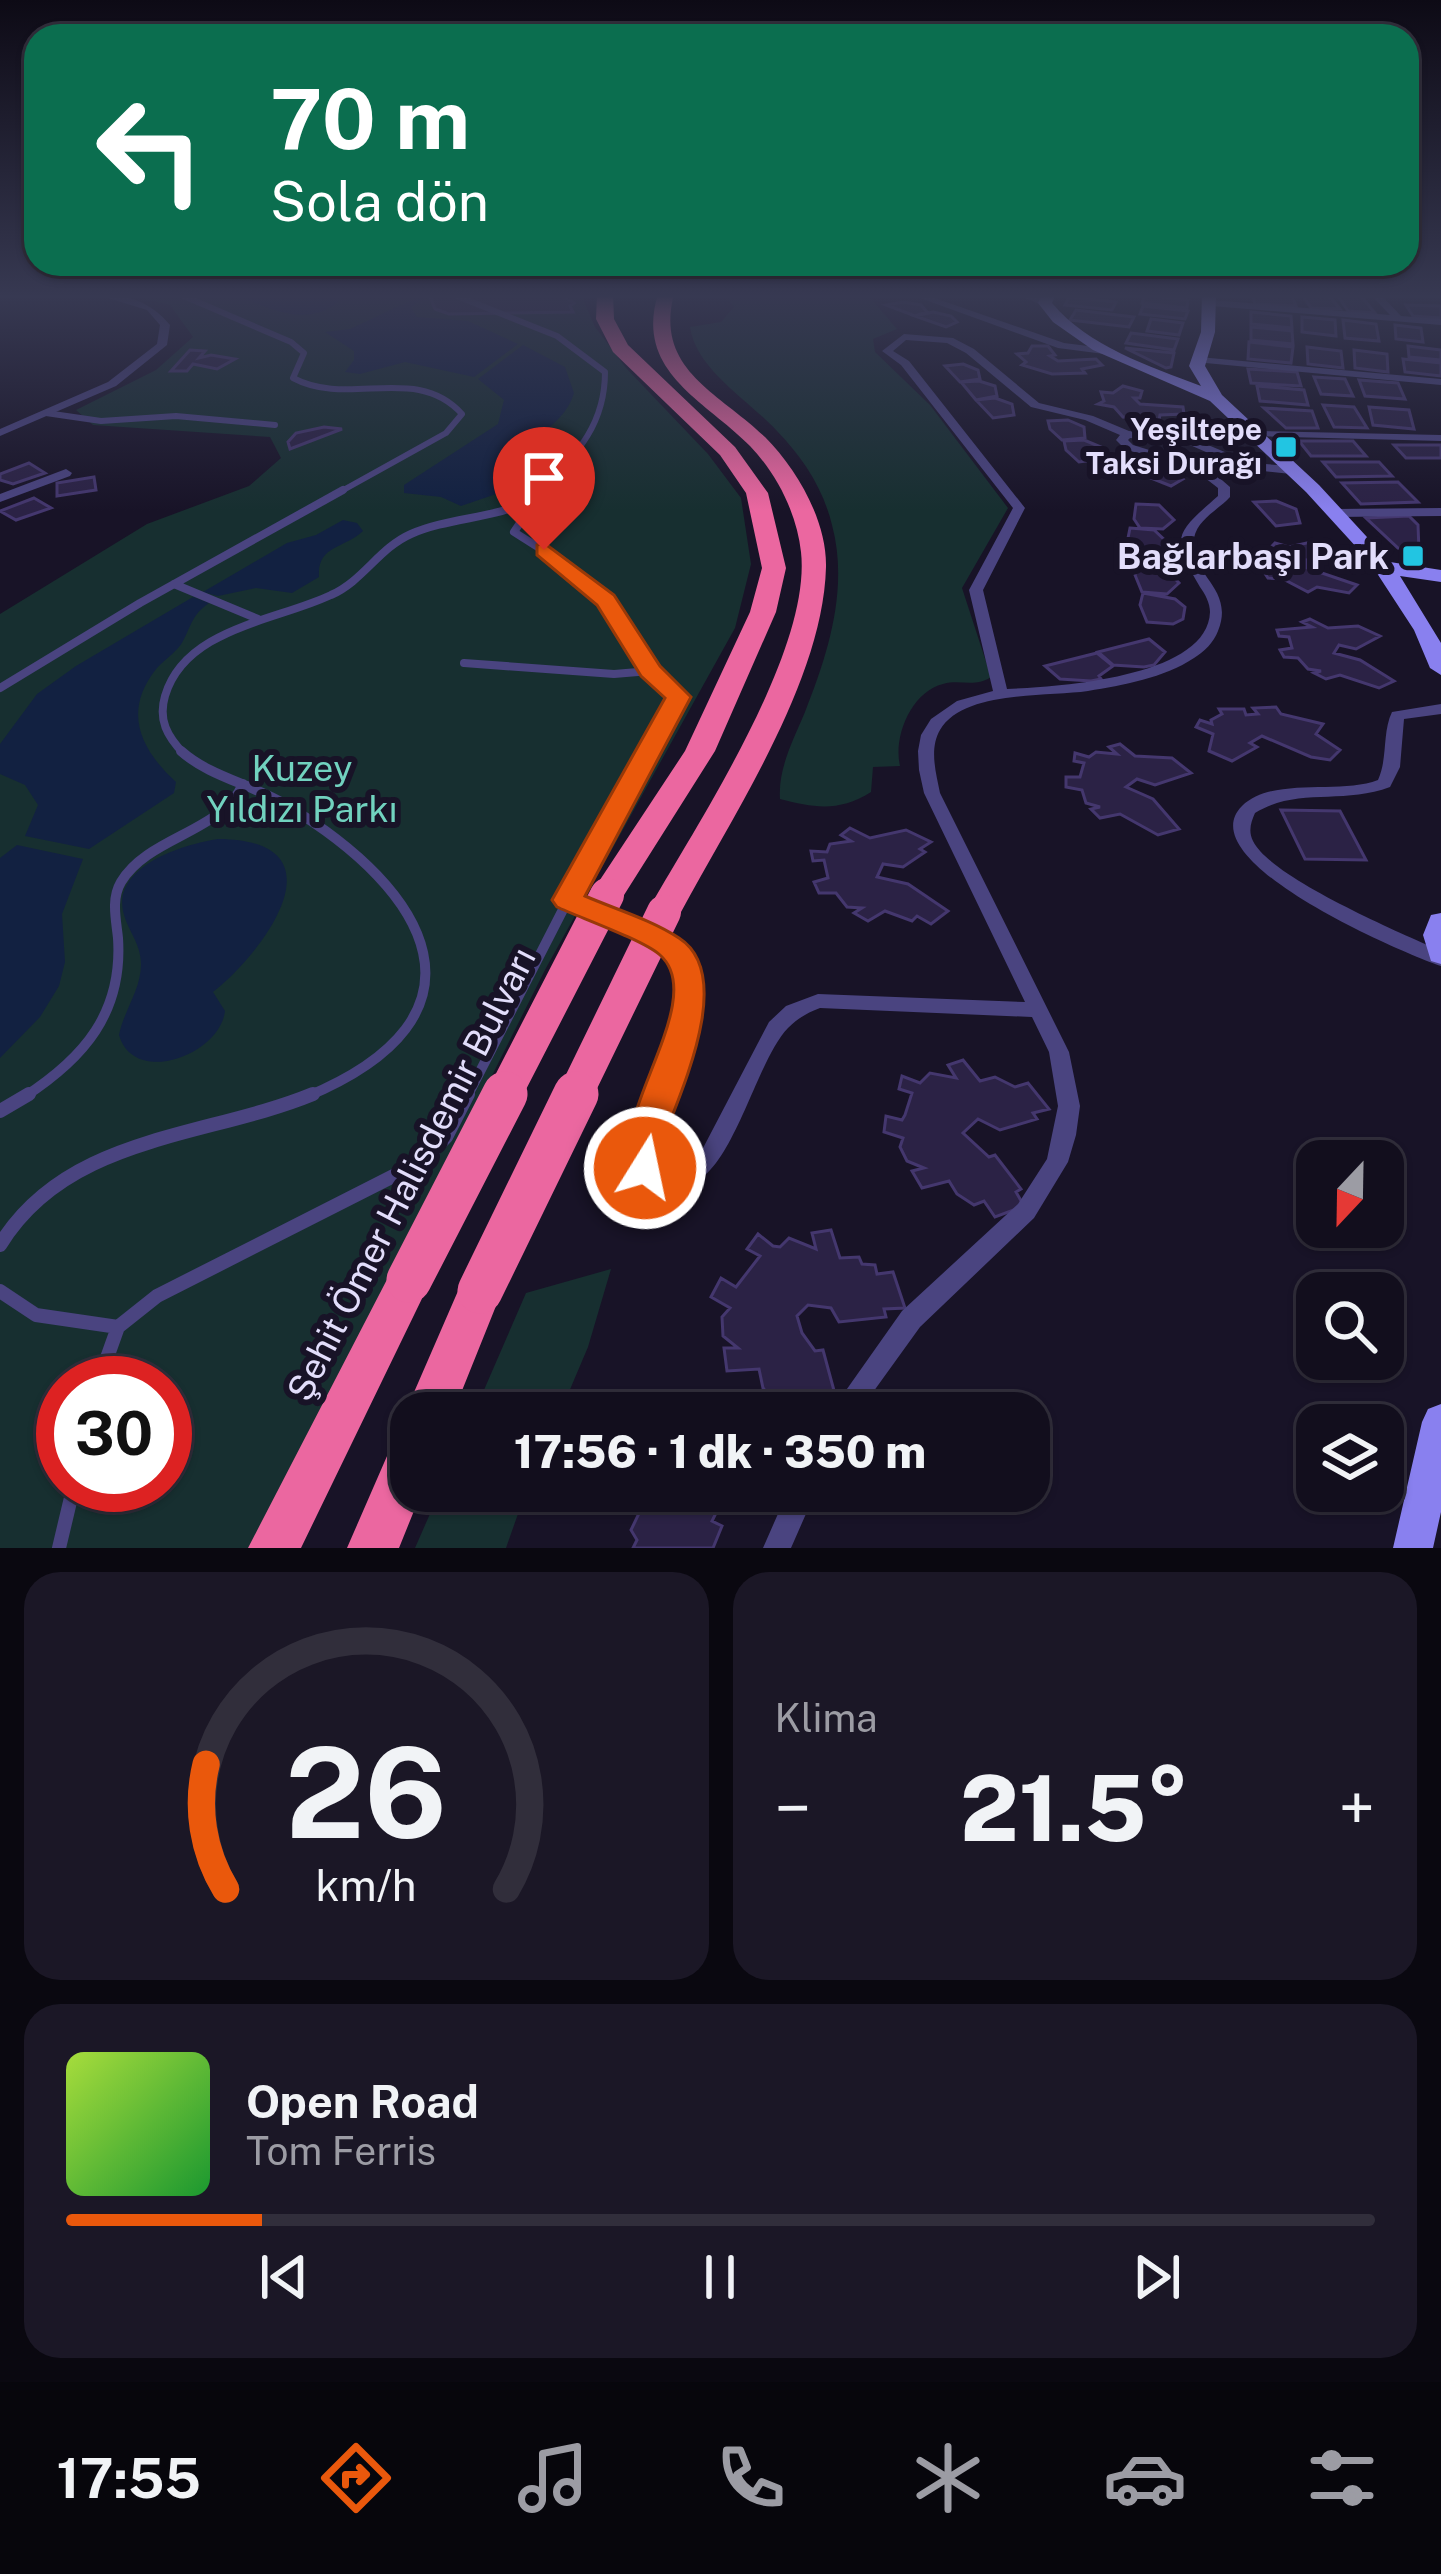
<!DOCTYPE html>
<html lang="tr">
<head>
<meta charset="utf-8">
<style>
  body { margin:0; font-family:"Public Sans",sans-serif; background:#1b1726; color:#f1f3f6; height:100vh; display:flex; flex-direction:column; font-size:45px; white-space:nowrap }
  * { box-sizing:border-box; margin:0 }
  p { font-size:39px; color:#9c9ca4 }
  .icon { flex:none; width:66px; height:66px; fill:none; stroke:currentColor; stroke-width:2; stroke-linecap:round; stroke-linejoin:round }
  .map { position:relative; height:1548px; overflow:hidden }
  .drawer { display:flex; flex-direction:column; gap:24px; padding:24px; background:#0a0810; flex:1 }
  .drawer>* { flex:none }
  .banner { position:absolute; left:24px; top:24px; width:1395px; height:252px; border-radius:36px; box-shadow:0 3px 9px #0004,0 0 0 3px #312e3b; background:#0b6e4f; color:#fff; overflow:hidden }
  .needle { width:78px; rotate:202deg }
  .tools { position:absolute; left:1296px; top:1140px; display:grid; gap:24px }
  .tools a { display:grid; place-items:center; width:108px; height:108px; border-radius:24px; background:#120e1d; box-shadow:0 3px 9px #0004,0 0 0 3px #312e3b; font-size:60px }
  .speed { position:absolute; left:36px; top:1356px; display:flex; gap:24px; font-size:60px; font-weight:700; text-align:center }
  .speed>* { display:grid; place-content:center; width:156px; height:156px; border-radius:50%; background:#120e1d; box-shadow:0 3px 9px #0004,0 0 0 3px #312e3b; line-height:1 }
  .speed .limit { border:18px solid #d22; background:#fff; color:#111 }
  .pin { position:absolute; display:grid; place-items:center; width:102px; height:102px; color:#fff; margin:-123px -51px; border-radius:50% 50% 50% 0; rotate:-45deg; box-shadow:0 0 12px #0007 }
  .pin .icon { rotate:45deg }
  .me { position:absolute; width:132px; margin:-66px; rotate:10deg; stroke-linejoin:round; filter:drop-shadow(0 0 9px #0008) }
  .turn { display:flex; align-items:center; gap:42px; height:252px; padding:0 48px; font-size:54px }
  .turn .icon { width:156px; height:156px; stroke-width:2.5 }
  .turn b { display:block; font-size:84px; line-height:102px }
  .big { font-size:90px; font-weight:800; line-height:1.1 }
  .drawer .widget { flex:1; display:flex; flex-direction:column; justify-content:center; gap:18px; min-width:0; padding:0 42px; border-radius:36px; background:#1b1726 }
  .drawer .dial { align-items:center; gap:0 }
  .dial svg { height:312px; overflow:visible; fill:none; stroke:#312e3b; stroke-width:7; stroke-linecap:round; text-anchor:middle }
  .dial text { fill:#f1f3f6; stroke:none }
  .song { display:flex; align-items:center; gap:36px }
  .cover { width:144px; height:144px; border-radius:18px; background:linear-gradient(135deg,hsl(80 70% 55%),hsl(130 70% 35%)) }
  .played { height:12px; border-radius:6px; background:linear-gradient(90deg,#ea580c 15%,#312e3b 15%) }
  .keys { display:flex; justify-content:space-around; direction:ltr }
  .heat { display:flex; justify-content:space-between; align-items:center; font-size:66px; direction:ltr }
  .drawer .tiles { flex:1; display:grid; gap:24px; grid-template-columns:1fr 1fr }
  .widget:last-child { grid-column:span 2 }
  .trip { position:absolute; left:390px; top:1392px; width:660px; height:120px; border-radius:36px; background:#120e1d; box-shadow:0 3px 9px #0004,0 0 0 3px #312e3b; font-weight:800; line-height:120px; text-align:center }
  .menu { display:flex; height:192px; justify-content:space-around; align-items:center; background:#07060c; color:#9c9ca4 }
  .menu .icon { width:84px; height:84px }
  .menu .current { color:#ea580c }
  .menu b { font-size:54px; color:#f1f3f6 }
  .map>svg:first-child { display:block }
  .green { fill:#172f30; fill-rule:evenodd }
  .water { fill:#122141 }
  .building { fill:#2b2245; stroke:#44376e; stroke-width:3 }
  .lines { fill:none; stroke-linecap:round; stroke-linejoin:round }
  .lane-far3 { stroke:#4a4480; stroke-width:6 }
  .lane-far2 { stroke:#4a4480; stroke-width:8 }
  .lane-far1 { stroke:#4a4480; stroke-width:10 }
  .lane { stroke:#4a4480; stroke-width:14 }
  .street { fill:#4a4480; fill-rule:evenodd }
  .secondary { fill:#8980ef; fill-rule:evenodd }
  .highway { fill:#eb67a0; fill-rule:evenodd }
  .highway-bridge-far1 { stroke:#eb67a0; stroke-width:34 }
  .highway-bridge { stroke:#eb67a0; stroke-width:45 }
  .route { fill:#ea580c; stroke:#983908; stroke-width:3 }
  .poi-dot { fill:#22c5e2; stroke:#181327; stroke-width:4.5 }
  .labels { text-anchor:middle; stroke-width:12; stroke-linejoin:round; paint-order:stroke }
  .far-poi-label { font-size:30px; font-weight:bold; fill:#e2ddfb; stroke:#181327; text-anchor:end }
  .poi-label { font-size:36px; font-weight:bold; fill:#e2ddfb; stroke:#181327; text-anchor:end }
  .park-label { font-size:36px; fill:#71d2bf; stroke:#181327 }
  .street-label { font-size:36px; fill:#e2ddfb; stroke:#181327 }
</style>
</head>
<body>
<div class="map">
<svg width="1441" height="1548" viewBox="0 0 1441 1548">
  <rect width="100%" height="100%" fill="#181327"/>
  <path class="green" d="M123,294H581L595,327L626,368L708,454L741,498L751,564L735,628L546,968L255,1548H0V614L147,524L249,486L281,458L270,437L93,425L76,410L156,370L193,337L170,305ZM63,1383H165V1485H63Z
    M724,294H867L897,329L873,339L875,352L930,405L1008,508L962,588L991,677C974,688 961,679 943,684C911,692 893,737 900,766L873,767L871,792C839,812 815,808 780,799C778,768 793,741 805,712C828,654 849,588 832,525C823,488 803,458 777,431C750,401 696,370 690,327L721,322L734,307Z
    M611,1269L588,1347L560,1413H474L526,1293Z
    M440,1491H526L506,1548H415Z"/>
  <path class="water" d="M235,294H336L339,301C307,329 268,308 235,294Z
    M420,296L424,297L411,308L417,317L468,321L518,344L474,377L405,362L360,374L345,372L354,360V351L325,332L350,329Z
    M523,345L565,367L574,393C561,435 516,433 514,488L461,506L441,497L404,493V485L498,424L504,400L478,379Z
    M343,520L357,523L363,531C344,549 317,545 319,577L292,593L256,588L218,596L203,592L287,543L316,535Z
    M193,597L209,603C192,615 192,624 183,641C178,651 165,659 157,668C122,711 140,749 176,782L174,793L89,849L25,836L38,805L25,785L0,774V744L37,694L76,666Z
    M218,839C346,840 266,950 213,992L225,1011C220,1055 134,1087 119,1035C124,1010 141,990 141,964C141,943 127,930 123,911C114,865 185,844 218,839Z
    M17,845L83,859L62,914L65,962L59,986L40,1017L0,1058V858Z"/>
  <path class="building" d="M429,294H564L571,295L566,298L574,303L570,306L573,312L449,314L435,309Z
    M1252,294H1291L1296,306L1255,304Z
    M1145,295L1188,300L1187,308L1142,303Z
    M1303,296L1330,297L1340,309L1311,308Z
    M1338,296H1361L1375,313L1348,311Z
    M1069,297L1116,302L1112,310L1065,305Z
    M903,302L921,305L927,312L915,316L886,305Z
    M1406,305L1441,306V318L1413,316Z
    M1143,306L1188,311L1185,319L1140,314Z
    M1076,310L1134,317L1129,327L1070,320Z
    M933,312L951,316L957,322L946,327L915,316Z
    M1251,312L1291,316L1292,328L1251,324Z
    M1302,317L1335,320L1336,336L1302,332Z
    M1151,319L1183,323L1179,335L1147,331Z
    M1343,320L1376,324L1379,341L1345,338Z
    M1395,325L1421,328L1423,342L1396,339Z
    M1251,327L1292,331L1293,344L1251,340Z
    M1131,333L1178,339L1174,350L1126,343Z
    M1249,342L1293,347L1291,363L1248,359Z
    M1032,346H1048L1055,355L1050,356L1058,361L1096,359L1102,365L1082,369L1085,373L1052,374L1022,365L1026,362L1017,354L1028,353Z
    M1408,346L1441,350V360L1409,357Z
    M1307,347L1341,351L1343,368L1308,364Z
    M1125,348L1174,353L1171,367L1166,368Z
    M190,350L205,351L199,358L211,355L235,359L217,369L193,364L187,371H171Z
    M1354,350L1387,354L1388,372L1355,368Z
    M1403,359L1441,363V376L1405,372Z
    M963,364L978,370L980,379L960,382L945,366Z
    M1248,369L1297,372L1301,386L1251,383Z
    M1314,377L1345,379L1353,396L1321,394Z
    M1359,380L1398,383L1405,399L1365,396Z
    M979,381L995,386L997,396L976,400L961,382Z
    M1123,386L1142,391L1140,398H1134L1140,404L1183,407L1184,414L1160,415L1159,420L1123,417L1114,407L1098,404L1104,401L1101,392L1113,393Z
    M1257,386L1304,390L1308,405L1260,401Z
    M995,398L1012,404L1014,415L993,418L976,400Z
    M1323,405L1354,407L1367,428L1334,427Z
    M1369,407L1409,410L1414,429L1373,425Z
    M1264,408L1312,411L1318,428H1286Z
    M1068,420L1084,427L1085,438L1062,440L1050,429L1048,421Z
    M324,427L342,429L290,449L288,442L296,433Z
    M1084,440L1101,447L1102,459L1079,462L1066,450L1064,441Z
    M1299,441H1353L1366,456H1311Z
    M1394,445H1441V458H1406Z
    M1323,462H1379L1392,476L1336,477Z
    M29,463L45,473L13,484L0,480V474Z
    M1141,463L1172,469L1183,479L1171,486L1128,469Z
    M94,477L96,490L57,496V483Z
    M1398,482L1418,502L1361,504L1342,483Z
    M34,498L51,508L16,520L0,511Z
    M1276,501L1296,509L1300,523L1276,526L1254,502Z
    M1136,504L1159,505L1174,520L1163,529L1140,528L1134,519Z
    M1409,516L1418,525L1419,551L1398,548L1366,518Z
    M1130,528L1154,530L1170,545L1158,555L1134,554L1128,538Z
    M1311,542L1329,549L1328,554L1315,561L1307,560V568L1357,585L1349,593L1317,587L1308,592L1283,579L1268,578L1264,572L1272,568L1270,564L1255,555L1267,554L1277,548L1272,546L1275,543L1289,547Z
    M1138,564L1163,566L1179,583L1167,594L1142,592L1135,575Z
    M1143,593L1175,599L1185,607L1183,619L1173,624L1147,622L1140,605Z
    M1310,619L1328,628L1358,626L1380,636L1356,649L1339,645L1334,653L1360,660L1394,681L1379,688L1340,675L1326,679L1314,673L1321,671L1308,669L1298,658L1284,657L1280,650L1292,648L1289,637L1279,636L1277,630L1312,627L1302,622Z
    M1149,639L1165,652L1154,665L1144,667L1113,665L1098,652Z
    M1097,653L1113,666L1099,676L1101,679L1091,681L1060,679L1045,666Z
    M1276,707L1281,714L1323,724L1316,734L1340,750L1330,760L1311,757L1262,736L1250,743L1257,747L1232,761L1209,751L1213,734L1196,727L1200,720L1212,724L1211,720L1222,714L1219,709H1244L1246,715L1258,714L1253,708Z
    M1120,744L1135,756L1172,758L1191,773L1155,785L1137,779L1126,787L1153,799L1179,829L1158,835L1120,814L1100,818L1091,809L1100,807L1086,803L1082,790L1066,787V777H1080L1084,763L1074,761L1075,753L1089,757L1096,752L1117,754L1109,747Z
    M1281,810L1340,811L1366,860L1305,859Z
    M850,828L870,838L906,830L931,842L920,849L925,852L903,867L883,864L877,877L908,884L948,911L931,924L917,916L912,921L885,911L868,921L854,913L862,908L847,907L836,893H819L814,882L828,878L824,860L813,861L811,851L827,852L830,844L851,841L841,835Z
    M963,1060L980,1081L995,1077L1015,1087L1028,1083L1049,1109L1033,1113L1037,1119L1000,1130L978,1119L963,1133L989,1157L995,1155L1021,1189L1016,1192L1024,1206L995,1217L984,1201L974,1205L957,1194L949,1181L922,1188L912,1171L924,1168L907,1161L900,1147L903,1138L884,1132L886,1116L902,1120L905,1115L912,1093L899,1089L902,1076L920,1083L930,1073L956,1078L948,1065Z
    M831,1230L840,1258L859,1257L862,1264L875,1265L877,1274L893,1272L905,1308L884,1309L886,1317L839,1322L831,1308L808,1305L797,1316L802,1333L815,1351L823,1350L836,1398L828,1400L830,1413H791L789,1402L776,1405L763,1388L759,1369L727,1371L724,1348H738L723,1336L722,1317L730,1308L711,1297L721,1278L736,1287L760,1256L747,1249L758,1234L773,1246L780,1247L789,1238L816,1249L812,1233Z
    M662,1491H714L710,1502L718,1509L712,1521L722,1526L713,1548H633L637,1540L631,1530L643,1505L659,1499Z"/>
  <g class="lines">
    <path class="lane-far3" d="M179,294L291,342L304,353L293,378C349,408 416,363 462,414L446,433L338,493
      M452,294L557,336L605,372C605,427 575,455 539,493
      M46,413L101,421L176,416L275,425"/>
    <path class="lane-far2" d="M542,490L514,532C545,552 580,571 605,599C634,633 642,663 678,697L648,754
      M174,584L258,619
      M464,663L614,674L650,671
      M0,688L140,603L343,490
      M184,754C167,736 158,720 165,696C185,628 276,621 331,595C363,581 379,548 411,534C450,517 495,519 534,499"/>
    <path class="lane-far1" d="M181,751C210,777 252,784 286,805C430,891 501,1016 306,1097
      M24,1097C84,1058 123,1013 118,938C116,919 111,899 121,882C149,836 221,833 243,784
      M467,1097L615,808L650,751"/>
    <path class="lane" d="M0,1111L29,1094
      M0,1245C67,1135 206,1138 313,1094
      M0,1291L36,1315L118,1327
      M98,1383L118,1327L157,1296L423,1161L446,1137L468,1094
      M59,1548L74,1485"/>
    <path class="street" d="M95,294C127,294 150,301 170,325L167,345L116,386L0,436V429L108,382L157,344L160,325L147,310Z
      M909,294H923L1064,343L1112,349L1117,352L1112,355L1058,348Z
      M1016,294H1030L1050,303L1042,305Z
      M1370,294H1380L1401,316L1441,319V325L1212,306L1207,303L1212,300L1390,315Z
      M904,334L953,338L974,349L1039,403L1093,416L1129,431L1189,437L1251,463L1291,466L1297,470L1291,474L1245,469L1183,442L1130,438L1128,440L1133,445L1208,468L1230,487V497C1218,510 1198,519 1194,538C1186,573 1236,587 1218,631C1214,642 1204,652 1194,658C1164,678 1123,685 1088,691C1047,697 963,690 940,730C929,749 936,773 940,793L1069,1052L1080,1106L1076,1135L1068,1162L1034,1218L920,1327L858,1413H830L902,1311L1018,1204L1047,1159L1058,1106L1049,1052L1032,1017L820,1008C807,1013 798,1018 788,1028C754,1063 732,1181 682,1187C666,1188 651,1180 637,1174L631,1148L670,1044L676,1014L678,987L674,965L663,951L652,943L560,904L558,900L560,896H574C604,908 654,920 677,942C727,988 673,1097 653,1148L655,1163L666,1167H685L702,1150L769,1022L786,1006L818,994L1025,1002L924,793L919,770L918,751L921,735L931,719L957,701L993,691L969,590L1013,508L901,365L882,351ZM906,340L947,343L966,353L1031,407L1085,420L1120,435L1116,440L1125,449L1200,474L1218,488V496C1175,534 1170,536 1200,587C1205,594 1210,603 1210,612C1208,678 1055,687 1007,689L983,590L1025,508L909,361L893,351Z
      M1199,357L1441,379V385L1195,362V358Z
      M1255,431L1441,435V441L1251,436V432Z
      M66,469L72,473L70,476L0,502V494Z
      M1441,508V516L1333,517L1327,513L1333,509Z
      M1441,704V714L1404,719L1400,767L1390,787C1342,805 1296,787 1255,813C1251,822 1248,831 1253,841C1271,878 1401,933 1441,951V966C1404,954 1187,861 1242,806C1273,776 1339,795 1378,780C1388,758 1382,733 1392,712Z
      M788,1491H816L791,1548H763Z"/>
    <path class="secondary" d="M1042,294H1056L1052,303C1089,347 1149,366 1201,386L1189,366L1201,332L1202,294H1216L1215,332L1205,366L1222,395L1319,485L1390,562L1441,570V582L1400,576L1441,643V675L1430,668L1414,630L1369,561L1306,492L1210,401L1093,350L1053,322L1038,303Z
      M1441,913V964L1431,961L1423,935L1431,915Z
      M1441,1404V1512L1433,1548H1393L1422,1422L1428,1409Z"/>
    <path class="highway" d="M597,294H613L614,319L628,345L735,447L768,493L786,568L776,612L715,751L619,903H595L590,895L685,751L750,612L762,568L746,493L720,455L613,352L596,319Z
      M658,294H674C654,370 720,393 765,437C797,469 827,521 826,567C823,681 734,813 681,912L676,920H652L647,912C696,825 812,652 801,552C797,514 777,474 750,446C705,400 634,372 658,294Z
      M409,1261L424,1266L431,1280L301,1548H248L394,1266Z
      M480,1272L496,1277L502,1291L453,1413H411V1426L405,1413L458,1291L464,1277Z
      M411,1433V1491H422L399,1548H347L394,1440Z"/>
    <path class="highway-bridge-far1" d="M503,1097L607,895
      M574,1097L664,912"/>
    <path class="highway-bridge" d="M409,1280L505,1094
      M480,1291L576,1094"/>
  </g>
  <linearGradient id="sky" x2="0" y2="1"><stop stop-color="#0d0a15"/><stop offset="0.58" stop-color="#373952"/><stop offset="1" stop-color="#373952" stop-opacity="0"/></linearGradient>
  <rect width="1441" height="511" fill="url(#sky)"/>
  <path class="route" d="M544,543L614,595L660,666L691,697L585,896C615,909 652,920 679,938C738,976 677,1099 660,1148L664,1168L658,1179L645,1183L632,1179C603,1123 711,1000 660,955C643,940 581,918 557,907L552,900L665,698L641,676L597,605L537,555V545Z"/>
  <g class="poi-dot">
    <rect x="1274" y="435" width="24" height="24" rx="6"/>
    <rect x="1401" y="544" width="24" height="24" rx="6"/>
  </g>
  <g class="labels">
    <g class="far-poi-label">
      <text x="1262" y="440">Yeşiltepe<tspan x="1262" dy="34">Taksi Durağı</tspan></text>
    </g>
    <g class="poi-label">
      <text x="1389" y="569">Bağlarbaşı Park</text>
    </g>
    <g class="park-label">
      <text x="302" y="781">Kuzey<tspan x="302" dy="41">Yıldızı Parkı</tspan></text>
    </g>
    <g class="street-label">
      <text transform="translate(411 1174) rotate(-63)" y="13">Şehit Ömer Halisdemir Bulvarı</text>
    </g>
  </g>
</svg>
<div class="tools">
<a><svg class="needle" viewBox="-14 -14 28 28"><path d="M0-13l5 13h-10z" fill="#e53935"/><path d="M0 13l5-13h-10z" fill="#9c9ca4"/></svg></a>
<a><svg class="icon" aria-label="search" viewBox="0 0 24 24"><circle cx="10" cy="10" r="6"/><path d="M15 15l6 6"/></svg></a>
<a><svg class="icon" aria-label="layers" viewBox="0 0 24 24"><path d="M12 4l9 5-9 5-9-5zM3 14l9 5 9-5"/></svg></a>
</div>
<div class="speed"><div class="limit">30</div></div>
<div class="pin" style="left:544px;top:550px;background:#d93025"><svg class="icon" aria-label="arrive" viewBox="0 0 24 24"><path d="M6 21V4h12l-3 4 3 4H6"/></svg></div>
<svg class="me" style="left:645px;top:1168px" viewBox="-20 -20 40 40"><circle r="17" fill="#ea580c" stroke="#fff" stroke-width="3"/><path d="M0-11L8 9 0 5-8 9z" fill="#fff"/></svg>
<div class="trip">17:56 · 1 dk · 350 m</div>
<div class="banner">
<div class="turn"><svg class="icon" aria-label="left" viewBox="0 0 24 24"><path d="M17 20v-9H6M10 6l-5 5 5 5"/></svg><div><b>70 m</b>Sola dön</div></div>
</div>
</div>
<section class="drawer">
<div class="tiles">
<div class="widget dial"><svg viewBox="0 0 100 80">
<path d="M14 69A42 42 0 1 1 86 69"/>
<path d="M14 69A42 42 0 0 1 9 37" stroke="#ea580c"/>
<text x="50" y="56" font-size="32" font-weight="700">26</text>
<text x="50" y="72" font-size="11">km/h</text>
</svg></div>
<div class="widget"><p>Klima</p>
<div class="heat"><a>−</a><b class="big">21.5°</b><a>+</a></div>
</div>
<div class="widget">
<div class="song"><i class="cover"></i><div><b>Open Road</b><p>Tom Ferris</p></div></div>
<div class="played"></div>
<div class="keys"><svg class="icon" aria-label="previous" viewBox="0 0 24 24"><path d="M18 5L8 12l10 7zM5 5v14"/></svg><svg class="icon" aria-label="pause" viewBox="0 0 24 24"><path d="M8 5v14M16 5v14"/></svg><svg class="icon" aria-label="next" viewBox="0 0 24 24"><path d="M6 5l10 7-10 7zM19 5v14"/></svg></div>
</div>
</div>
</section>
<nav class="menu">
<b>17:55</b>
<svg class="icon current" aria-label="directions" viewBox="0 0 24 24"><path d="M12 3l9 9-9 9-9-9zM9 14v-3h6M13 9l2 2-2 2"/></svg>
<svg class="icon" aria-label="music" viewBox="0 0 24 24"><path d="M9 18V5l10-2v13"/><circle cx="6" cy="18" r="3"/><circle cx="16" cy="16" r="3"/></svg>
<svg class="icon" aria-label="phone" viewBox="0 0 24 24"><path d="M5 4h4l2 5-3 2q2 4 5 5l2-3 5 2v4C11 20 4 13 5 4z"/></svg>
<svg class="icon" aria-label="climate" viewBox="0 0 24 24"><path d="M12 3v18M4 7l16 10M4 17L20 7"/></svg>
<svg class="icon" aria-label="car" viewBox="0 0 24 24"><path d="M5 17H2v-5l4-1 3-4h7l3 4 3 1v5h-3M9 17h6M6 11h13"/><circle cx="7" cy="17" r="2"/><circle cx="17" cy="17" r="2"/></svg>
<svg class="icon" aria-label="filters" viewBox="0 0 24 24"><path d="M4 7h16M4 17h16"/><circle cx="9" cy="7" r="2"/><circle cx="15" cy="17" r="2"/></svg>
</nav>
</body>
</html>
